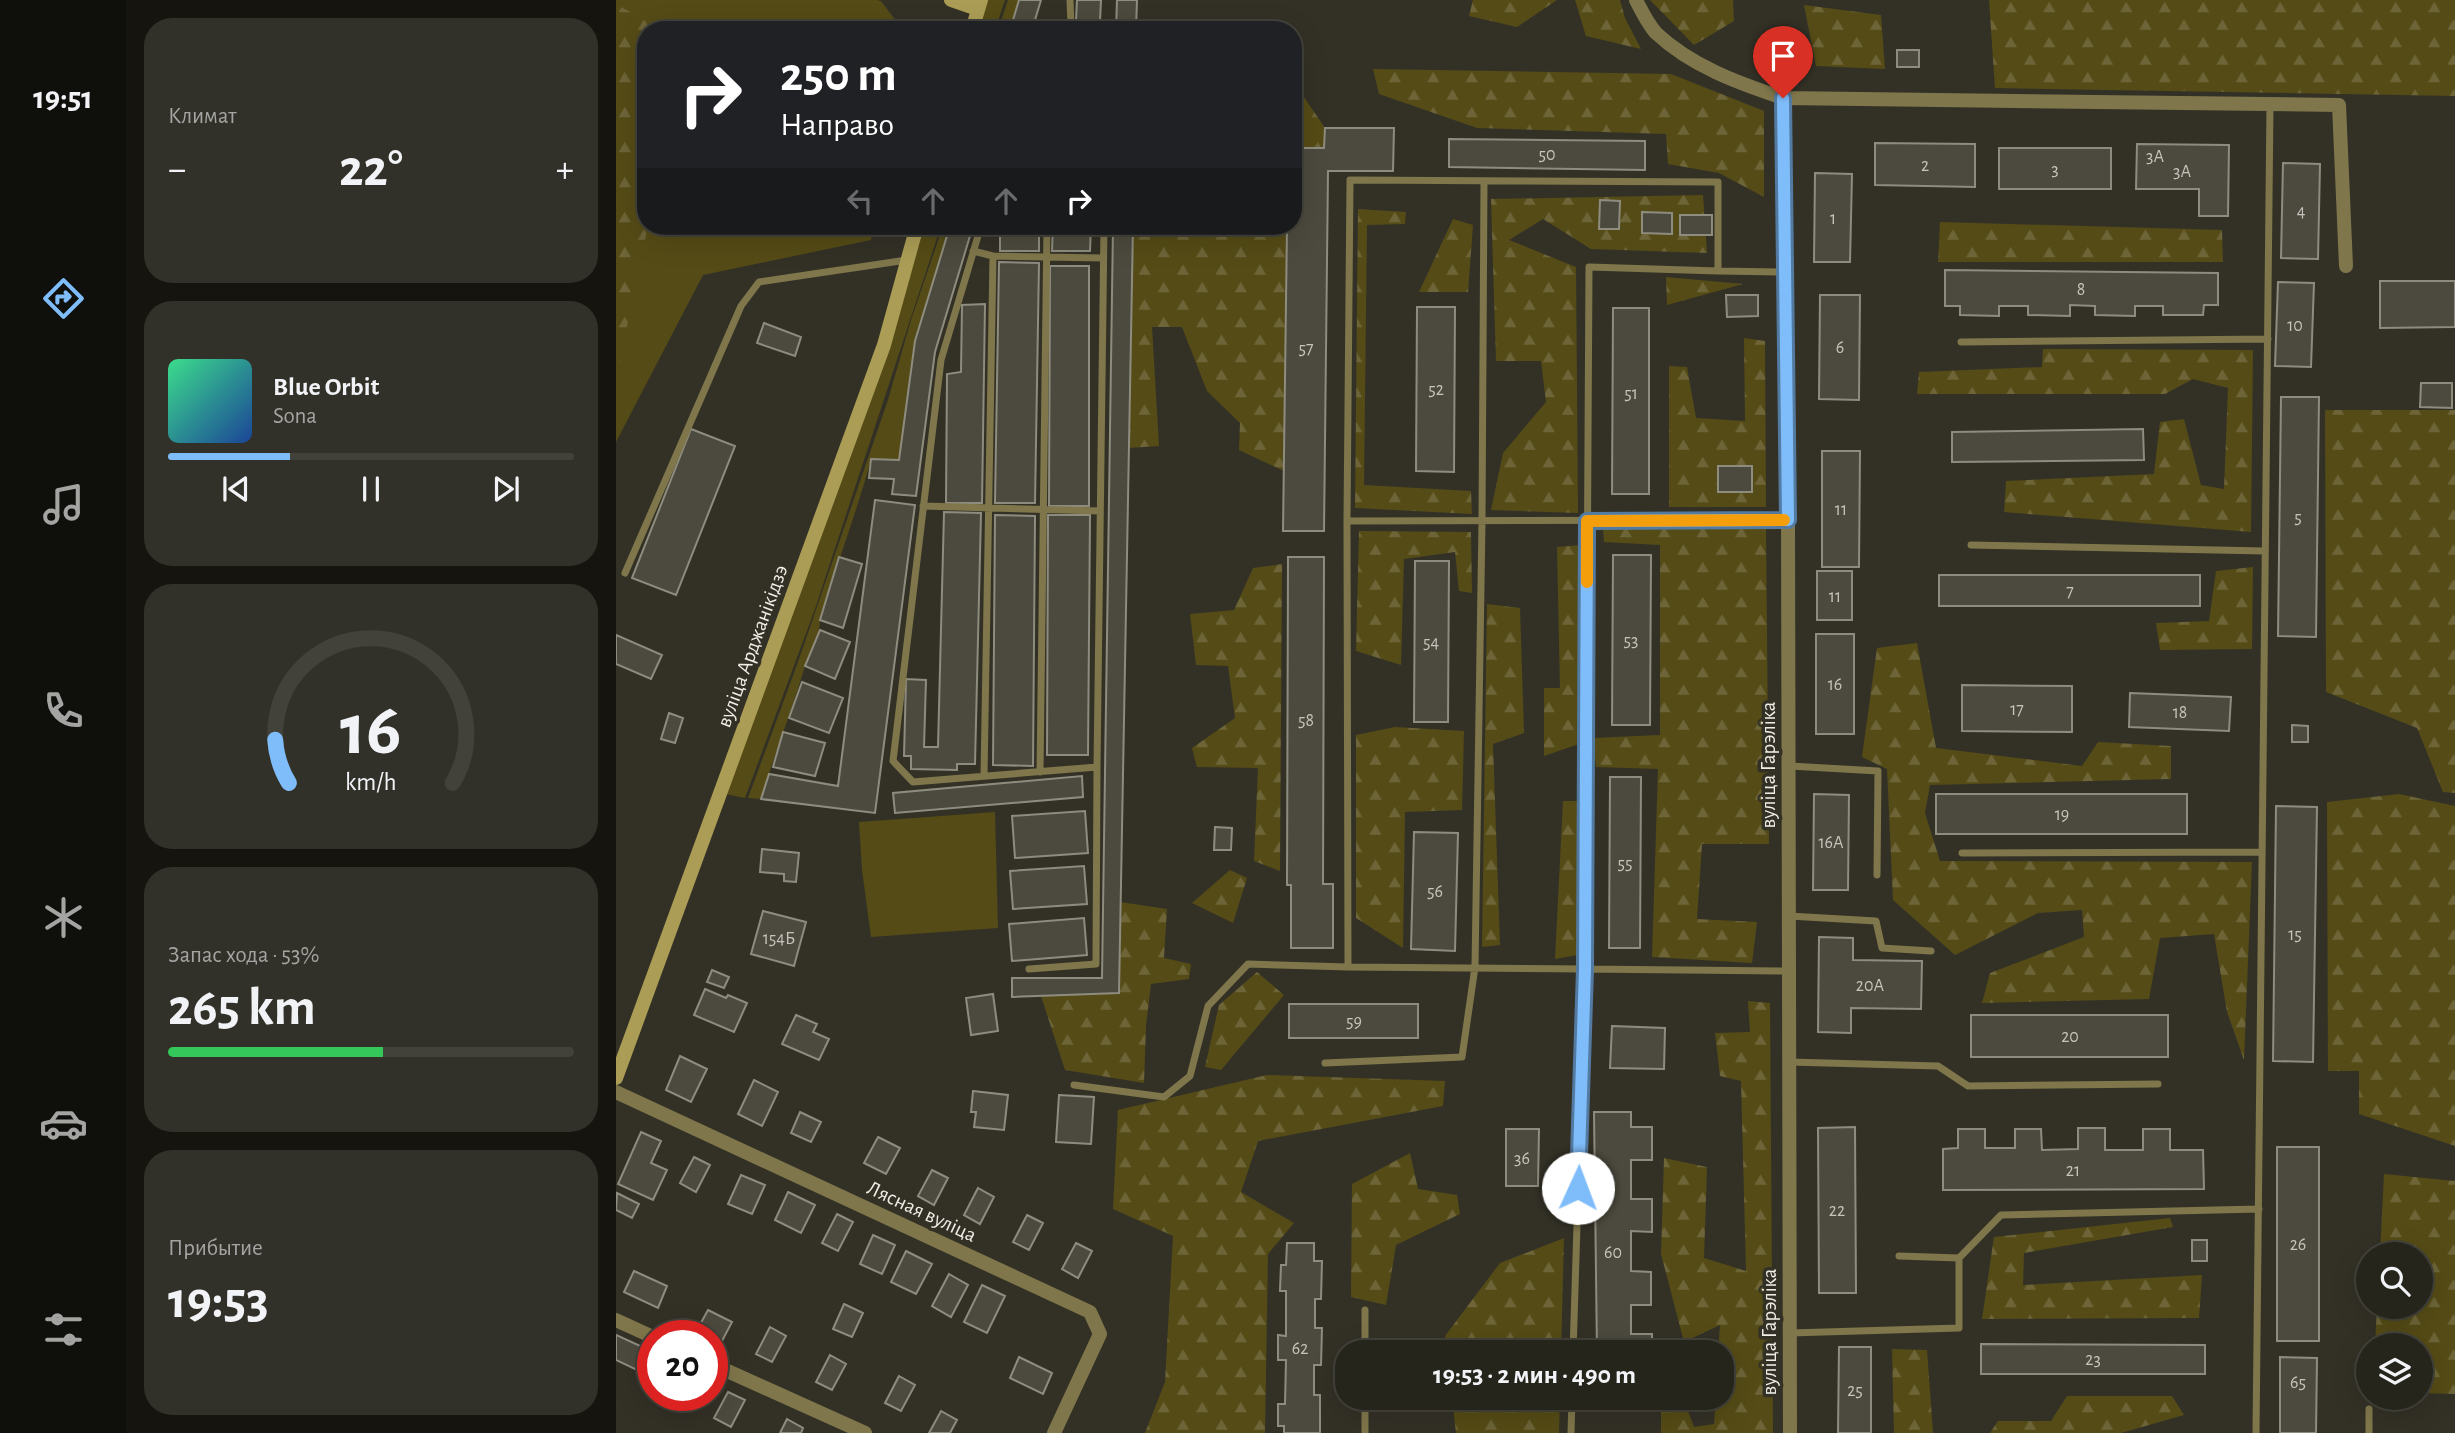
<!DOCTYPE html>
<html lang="ru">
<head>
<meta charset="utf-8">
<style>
  body { margin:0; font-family:"Alegreya Sans",sans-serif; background:#323129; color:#f1f3f6; height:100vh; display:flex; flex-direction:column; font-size:26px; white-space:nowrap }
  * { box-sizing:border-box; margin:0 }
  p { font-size:23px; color:#a4a5a3 }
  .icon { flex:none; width:38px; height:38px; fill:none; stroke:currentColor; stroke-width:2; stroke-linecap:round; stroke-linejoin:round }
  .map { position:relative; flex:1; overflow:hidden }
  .side { display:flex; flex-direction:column; gap:18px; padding:18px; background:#15140f; width:490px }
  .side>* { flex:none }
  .banner { position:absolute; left:21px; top:21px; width:665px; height:214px; border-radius:28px; box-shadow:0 7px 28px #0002,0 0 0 2px #42423b; background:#202124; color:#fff; overflow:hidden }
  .tools { position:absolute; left:1740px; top:1242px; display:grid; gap:14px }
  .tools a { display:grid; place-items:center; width:77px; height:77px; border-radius:50%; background:#26251c; box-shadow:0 7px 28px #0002,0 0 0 2px #42423b; font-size:35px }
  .speed { position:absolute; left:21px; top:1320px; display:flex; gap:14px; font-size:35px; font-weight:700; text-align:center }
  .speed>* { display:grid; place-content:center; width:91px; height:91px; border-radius:50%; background:#26251c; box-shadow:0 7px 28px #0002,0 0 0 2px #42423b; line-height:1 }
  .speed .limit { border:10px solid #d22; background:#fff; color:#111 }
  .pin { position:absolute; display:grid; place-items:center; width:60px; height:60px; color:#fff; margin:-72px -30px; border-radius:50% 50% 50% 0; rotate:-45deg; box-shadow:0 0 7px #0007 }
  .pin .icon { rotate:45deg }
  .me { position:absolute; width:77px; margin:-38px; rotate:2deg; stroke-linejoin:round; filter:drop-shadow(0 0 5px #0008) }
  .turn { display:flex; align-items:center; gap:24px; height:147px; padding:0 28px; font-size:32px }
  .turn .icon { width:91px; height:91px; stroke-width:2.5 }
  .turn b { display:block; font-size:49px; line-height:60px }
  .lanes { display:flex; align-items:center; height:66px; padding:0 28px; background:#0003; justify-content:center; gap:35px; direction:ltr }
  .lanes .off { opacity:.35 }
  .big { font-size:52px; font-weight:700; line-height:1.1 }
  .side .card { flex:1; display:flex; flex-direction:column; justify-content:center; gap:10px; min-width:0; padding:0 24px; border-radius:28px; background:#323129 }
  .side .dial { align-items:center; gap:0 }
  .dial svg { height:182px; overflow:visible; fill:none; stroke:#42423b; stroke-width:7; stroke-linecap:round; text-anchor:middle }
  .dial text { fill:#f1f3f6; stroke:none }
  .song { display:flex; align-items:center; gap:21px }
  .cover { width:84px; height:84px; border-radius:10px; background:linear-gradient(135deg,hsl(150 70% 55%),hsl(220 70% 35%)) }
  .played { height:7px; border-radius:4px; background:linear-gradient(90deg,#7fbdfa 30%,#42423b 30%) }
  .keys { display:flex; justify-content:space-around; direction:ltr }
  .heat { display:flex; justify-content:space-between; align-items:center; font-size:38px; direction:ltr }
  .charge { height:10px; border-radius:5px; background:linear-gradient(90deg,#34c759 53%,#42423b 0) }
  .trip { position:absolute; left:719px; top:1340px; width:399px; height:70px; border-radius:28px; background:#26251c; box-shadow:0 7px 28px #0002,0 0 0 2px #42423b; font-weight:700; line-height:70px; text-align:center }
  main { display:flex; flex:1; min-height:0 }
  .dock { display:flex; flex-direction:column; width:126px; justify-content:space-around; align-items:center; background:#0f0f0b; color:#a4a5a3 }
  .dock .icon { width:49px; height:49px }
  .dock .selected { color:#7fbdfa }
  .dock b { font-size:32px; color:#f1f3f6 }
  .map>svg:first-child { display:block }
  .green { fill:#544b16 }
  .forest { fill:url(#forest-firs) }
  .building { fill:#4c4a3e; stroke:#8e8c7f; stroke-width:2 }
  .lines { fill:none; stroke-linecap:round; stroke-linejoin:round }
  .lane { stroke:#7f764b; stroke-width:7 }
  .street { stroke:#7f764b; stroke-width:14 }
  .secondary { stroke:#ab9d56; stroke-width:14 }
  .route-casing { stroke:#537ba2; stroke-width:18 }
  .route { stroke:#7fbdfa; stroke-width:12 }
  .slow { stroke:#f59e0b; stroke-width:12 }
  .labels { text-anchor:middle; stroke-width:7; stroke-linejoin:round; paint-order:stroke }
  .number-label { font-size:18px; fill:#c6c4bc }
  .street-label { font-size:21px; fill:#efede6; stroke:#333126 }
</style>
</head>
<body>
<main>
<nav class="dock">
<b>19:51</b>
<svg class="icon selected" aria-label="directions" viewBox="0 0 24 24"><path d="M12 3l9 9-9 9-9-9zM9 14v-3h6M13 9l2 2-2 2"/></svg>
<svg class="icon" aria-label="music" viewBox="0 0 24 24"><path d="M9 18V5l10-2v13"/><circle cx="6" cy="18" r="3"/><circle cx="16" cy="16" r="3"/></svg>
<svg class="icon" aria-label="phone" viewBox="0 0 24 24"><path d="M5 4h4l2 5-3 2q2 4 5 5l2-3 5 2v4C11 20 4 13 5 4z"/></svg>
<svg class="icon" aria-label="climate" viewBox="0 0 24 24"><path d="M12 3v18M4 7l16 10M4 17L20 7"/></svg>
<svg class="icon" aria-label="car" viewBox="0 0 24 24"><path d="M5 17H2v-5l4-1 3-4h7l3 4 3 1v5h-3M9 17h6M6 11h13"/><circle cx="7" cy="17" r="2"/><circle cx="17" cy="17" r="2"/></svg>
<svg class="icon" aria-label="filters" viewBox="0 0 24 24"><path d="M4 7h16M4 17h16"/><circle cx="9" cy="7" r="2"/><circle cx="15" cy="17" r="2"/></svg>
</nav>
<section class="side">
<div class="card"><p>Климат</p>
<div class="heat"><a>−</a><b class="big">22°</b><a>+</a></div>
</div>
<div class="card">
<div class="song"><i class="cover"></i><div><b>Blue Orbit</b><p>Sona</p></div></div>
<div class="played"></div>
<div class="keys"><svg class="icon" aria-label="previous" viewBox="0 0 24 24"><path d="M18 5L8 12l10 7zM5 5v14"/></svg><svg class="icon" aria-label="pause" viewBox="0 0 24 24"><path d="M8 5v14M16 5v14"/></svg><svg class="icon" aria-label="next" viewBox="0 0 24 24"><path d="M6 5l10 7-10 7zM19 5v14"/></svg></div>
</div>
<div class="card dial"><svg viewBox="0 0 100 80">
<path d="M14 69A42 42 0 1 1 86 69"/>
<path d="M14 69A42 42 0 0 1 8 50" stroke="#7fbdfa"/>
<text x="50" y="56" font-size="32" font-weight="700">16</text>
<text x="50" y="72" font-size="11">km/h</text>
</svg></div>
<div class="card"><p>Запас хода · 53%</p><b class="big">265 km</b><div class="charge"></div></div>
<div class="card"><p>Прибытие</p><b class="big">19:53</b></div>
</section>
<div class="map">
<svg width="1839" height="1433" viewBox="0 0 1839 1433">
  <defs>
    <pattern id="forest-firs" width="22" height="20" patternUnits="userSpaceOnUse" patternTransform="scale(1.75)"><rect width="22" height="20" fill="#544b16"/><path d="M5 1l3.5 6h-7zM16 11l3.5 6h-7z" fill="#6d6538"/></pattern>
  </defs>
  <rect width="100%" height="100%" fill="#333126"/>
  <path class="green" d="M0,0H261L265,1L287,30H30V226H258L255,240L87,275L0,442Z
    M365,0H389L379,30H356Z
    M392,0H403L394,30H382Z
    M301,226H325L199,609L129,798L104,793L268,345Z
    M327,226H334L299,341L283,460H255C240,514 220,566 204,620C204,637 194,650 189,666C176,711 158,755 145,799L132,798L182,662L272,400L295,320Z
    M379,812L382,928L255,937L246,870L243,822Z"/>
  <path class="forest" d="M857,0H941L901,27L853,16Z
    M959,0H1004L1009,18L1025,49L970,36Z
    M1034,0H1117L1118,21L1078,45Z
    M1373,0H1839V96L1379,88Z
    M0,4L46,30H30V226H32L0,379Z
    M1188,5L1265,15L1269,69L1200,66Z
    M757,69L1055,74L1148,111V197L1103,173L1052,164L1050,134L861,128L763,94Z
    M677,81L709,128L708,148H677Z
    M1087,195L1091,253L975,249L927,219L893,240L960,267L962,513L875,510L887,453L930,402L925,361H880L875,199Z
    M742,209L790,212L789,224L751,225L748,485L855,491L856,514L739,508Z
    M837,219L857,225L852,292H803Z
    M1324,222L1606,230L1607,262H1322Z
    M517,226H671L668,471L623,450L624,423L591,391L566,327H536L543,446L512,448Z
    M1050,277L1127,284L1051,305Z
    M1128,338L1149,341L1150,507H1053V366L1071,367L1080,418L1129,421Z
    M1427,349L1637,350L1635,532L1388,512L1390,481L1538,474L1544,422L1568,419L1585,485L1608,489L1612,388L1577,379L1549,394H1301L1303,372L1426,367Z
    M1709,410H1839V793L1827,792L1801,728L1710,692Z
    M987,528H1150L1153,844H1086L1081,919L1141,922L1136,963L1036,957L1042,769L980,767L977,738L1044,735V545L988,542Z
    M743,531L855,532L856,593L843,591L839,552L788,559L785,665L740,651Z
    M965,545L963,744L928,756V688H944L941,547Z
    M666,564L664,871L638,861L642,768L581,767L576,748L619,718L612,666L580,665L574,614L618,610L637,568Z
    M1637,567L1636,649L1544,650L1540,623L1593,621L1600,571Z
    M871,604L904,608L908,733L877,744L884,945L866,947Z
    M1301,643L1320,748L1466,766L1482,742L1555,746V779L1314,785L1309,813L1324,861L1636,862L1628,1060L1611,1012L1598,934L1544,938L1533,999L1366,1003L1374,973L1468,937L1466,910L1422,913L1339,955L1277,900L1271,769L1246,757L1261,648Z
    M779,727L848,731L846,810L789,812L787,948L740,918V735Z
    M1783,794L1839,806V1146L1743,1114V1071H1712L1711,802Z
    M947,801H962L961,955L939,959Z
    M614,870L631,878L617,923L576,903Z
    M504,902L551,909L548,958L575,964L573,979L535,984L530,1026L528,1083L449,1070L425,996L502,993Z
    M641,972L668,995L605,1070L589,1067L603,1005Z
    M1132,1001L1154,1003L1157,1433H1045V1398H1067L1078,1427L1098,1424L1100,1398H1106V1353H1102L1104,1325L1068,1342L1045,1254L1048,1158L1091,1167L1088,1258L1130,1271L1125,1081L1104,1076L1099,1033L1134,1032Z
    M651,1075L829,1081L827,1106L642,1141L625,1192L678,1223L652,1254L649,1433H529L549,1382L557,1236L497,1209L502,1110Z
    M794,1153L802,1189L841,1195L844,1214L780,1245L770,1305L735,1297L736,1184Z
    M1768,1174L1839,1181V1394L1804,1393V1346H1759L1761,1307H1804V1255H1764Z
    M1554,1218L1557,1227L1408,1253L1407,1285L1586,1275L1583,1318L1366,1319L1378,1237Z
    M948,1238L945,1353H831L829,1336L884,1263Z
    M1276,1349L1311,1350L1317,1433H1278Z
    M1451,1396H1556L1568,1415L1505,1433H1374L1382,1421H1435Z
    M836,1398H944L943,1433H840Z"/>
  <path class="building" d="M403,0H425L416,30H394Z
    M461,0H485L484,21L460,20Z
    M501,0H521L520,30H500Z
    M1281,50H1303V67H1281Z
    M709,128H778L777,171H712L708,531H667L671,226H677V148H708Z
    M833,139L1029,141V170L833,167Z
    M1259,143L1359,144V187L1259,185Z
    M1521,144L1613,145L1612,216H1583V189H1520Z
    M1383,148H1495V189H1383Z
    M1667,163L1704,164L1702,259L1665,258Z
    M1199,173L1236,174L1234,262H1198Z
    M984,200L1004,201L1003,229H983Z
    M1026,212L1056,213V234L1026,233Z
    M1064,215H1096V235H1064Z
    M334,226H357L319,352L300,496L276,494L278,479L253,478L255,459L283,460L299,341Z
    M384,226H423V251H384Z
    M437,226H475L474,251H436Z
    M497,226H517L503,993L396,997V978H486Z
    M383,262L423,263L419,503H379Z
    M434,266H473V506H433Z
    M1329,270L1602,273V305H1588L1587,315H1547V306H1519V316L1479,315V306L1454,305V316L1412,315V306H1383V316L1344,315V306H1329Z
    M1764,281H1839V327L1764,328Z
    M1662,282L1698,283L1695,367L1659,366Z
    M1110,295H1142V316L1111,317Z
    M1204,295H1244L1243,400L1203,399Z
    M369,304L366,503H330L331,374L345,372L346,305Z
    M801,307H839L838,472L800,471Z
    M997,308H1033V494H996Z
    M148,323L185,337L179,356L141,343Z
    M1805,383H1836V408L1804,407Z
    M1665,397H1703L1700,637L1662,636Z
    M75,429L119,446L60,595L16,578Z
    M1527,429L1528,460L1336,462V432Z
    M1206,451H1244L1243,567H1206Z
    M1102,466H1136V492H1102Z
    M259,500L299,505L259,813L145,799L153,774L222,786Z
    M328,512L365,513L359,764H341V770L295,769V756H288L290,679L310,680L308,747H322Z
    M379,515L419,516L417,766L377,765Z
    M432,515H474L472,755H431Z
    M997,555H1035L1034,725H996Z
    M223,557L246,564L227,628L204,620Z
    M672,557H708L707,884H717V948H675V885H671Z
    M799,561H833L832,722H798Z
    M1201,571H1236V620H1201Z
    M1323,575H1584V606H1323Z
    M204,630L234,642L219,679L189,666Z
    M1200,634H1238V734H1200Z
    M0,635L46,655L35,679L0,664Z
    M186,682L227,698L213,733L173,718Z
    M1346,685L1456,686V732L1346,731Z
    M1514,693L1615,697L1613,731L1513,727Z
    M53,713L67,718L59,743L45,739Z
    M1676,725L1692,726V742H1676Z
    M167,732L209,743L199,776L157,767Z
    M466,776L467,797L279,813L277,793Z
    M994,777H1025L1024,948H993Z
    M1198,794L1233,795L1232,890H1197Z
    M1320,794H1571V834H1320Z
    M1660,806L1701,807L1697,1062L1657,1061Z
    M469,811L472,853L399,858L396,816Z
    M599,827L616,828L615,850H598Z
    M798,832L842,833L839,951L795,949Z
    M146,849L183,853L180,882L168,881V874L144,872Z
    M468,866L471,904L397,909L394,871Z
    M147,911L190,922L178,966L135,954Z
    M468,918L471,955L396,961L393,924Z
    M1203,937L1237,938V960L1306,961L1305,1009L1235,1008V1033L1202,1032Z
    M96,970L113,977L108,988L91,982Z
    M89,989L110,998L112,995L131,1003L118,1032L78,1015Z
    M377,994L382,1031L355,1035L350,998Z
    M673,1004H802V1038H673Z
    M180,1015L201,1024L197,1032L213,1039L203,1060L166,1044Z
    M1355,1015H1552V1057H1355Z
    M996,1026L1049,1028L1048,1069L994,1068Z
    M64,1056L91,1069L75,1102L50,1090Z
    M138,1080L162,1092L146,1126L122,1114Z
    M357,1091L392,1095L388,1130L358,1127L360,1112H355Z
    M443,1095L478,1097L475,1144L440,1142Z
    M184,1112L205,1122L195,1142L175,1133Z
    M978,1112H1015V1127H1036V1160H1015V1199H1036V1232L1015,1231V1271L1035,1272V1305H1015V1334H1036V1353H981Z
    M1239,1127L1240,1293H1203L1202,1128Z
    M1462,1128H1489V1150H1527V1129H1554V1150H1587L1588,1189L1327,1190V1149L1342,1148V1129H1369V1148H1399V1129H1425L1426,1150L1462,1149Z
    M890,1129H923L922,1186H890Z
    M25,1132L45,1141L35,1163L51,1170L37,1200L2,1184Z
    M262,1137L284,1148L270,1174L248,1163Z
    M1661,1147H1703V1341H1661Z
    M78,1157L94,1165L80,1192L64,1183Z
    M316,1170L332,1178L318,1205L302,1196Z
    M125,1175L149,1185L136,1214L112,1204Z
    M362,1188L378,1197L364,1224L348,1215Z
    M172,1192L199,1205L185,1233L159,1220Z
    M1,1193L23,1204L16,1218L0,1210Z
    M221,1214L237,1222L222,1251L206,1243Z
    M411,1215L427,1223L413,1250L397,1242Z
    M257,1235L279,1245L266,1274L244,1264Z
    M1576,1240H1591V1261H1576Z
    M460,1243L476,1251L462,1278L446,1269Z
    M671,1243H698V1261H706L705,1299H699V1328H706L705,1365H698V1395H704V1433H668V1426H662V1404H669L670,1360H662V1335L670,1336V1291H664L665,1265H670Z
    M290,1251L316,1264L300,1294L275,1282Z
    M18,1271L51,1286L42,1308L8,1292Z
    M333,1274L352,1285L335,1317L316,1306Z
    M366,1285L389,1296L371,1333L348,1322Z
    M228,1304L247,1313L236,1337L217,1329Z
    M92,1310L116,1322L106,1341L82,1328Z
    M154,1327L170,1336L156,1362L140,1354Z
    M0,1335L33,1350L23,1371L0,1360Z
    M1365,1344L1589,1345V1374H1365Z
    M1223,1347H1255V1433H1222Z
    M214,1355L230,1364L216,1390L200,1382Z
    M403,1357L436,1373L427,1394L394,1378Z
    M1664,1357L1701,1358L1700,1433H1664Z
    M283,1376L299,1385L285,1411L269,1403Z
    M112,1392L129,1400L115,1427L98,1418Z
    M325,1411L341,1420L334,1433H313Z
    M171,1419L187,1428L185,1433H164Z"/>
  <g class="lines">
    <path class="lane" d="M454,0L455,26L460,30
      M734,180L1102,182V271L973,267L969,969L732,967L731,521Z
      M365,226L325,360L277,761L297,782L481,767L488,226
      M357,251L377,256
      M1102,271L1169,272
      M1345,342L1652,339
      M307,506L484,511
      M731,521L1172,520
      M1355,545L1649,551
      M9,573L125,306L143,282L291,260
      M1174,766L1262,771L1261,875
      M424,772L431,226
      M368,776L377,256L487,258
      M1346,853L1646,852
      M1173,916L1260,921L1266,948L1315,951
      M413,969L480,964L481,767
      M1173,1062L1322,1066L1352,1086L1542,1084
      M709,1063L846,1057L859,967L866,522L868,181
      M458,1085L548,1097L574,1076L592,1006L632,964L732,967
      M1343,1258L1385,1215L1643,1209
      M749,1310V1353
      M1174,1333L1343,1328V1258L1283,1256
      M957,1353L969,969L1173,971
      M749,1398V1433
      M955,1433L956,1398
      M1640,1433L1654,105
      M1753,1433V1409"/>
    <path class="street" d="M1020,0C1025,10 1032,24 1040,33C1075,66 1122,83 1167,98L1723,105L1730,266
      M1167,98L1172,520L1174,1433
      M0,1092L474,1312L484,1334L438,1433
      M0,1320L37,1337
      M96,1364L249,1433"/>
    <path class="secondary" d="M335,0L361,9
      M356,30L365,0
      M0,1078L268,345L301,226"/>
  </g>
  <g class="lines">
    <g class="route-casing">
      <path id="route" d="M962,1188L969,969L971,521L1172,520L1167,98"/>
    </g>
    <use href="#route" class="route"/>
    <path class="slow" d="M971,582V521L1168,520"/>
  </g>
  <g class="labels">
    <g class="number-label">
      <text x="931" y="160">50</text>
      <text x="1539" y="162">3А</text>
      <text x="1309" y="171">2</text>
      <text x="1439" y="175">3</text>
      <text x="1566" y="177">3А</text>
      <text x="1685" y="217">4</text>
      <text x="1217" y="224">1</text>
      <text x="1465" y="295">8</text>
      <text x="1679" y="331">10</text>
      <text x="1224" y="353">6</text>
      <text x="690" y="354">57</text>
      <text x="820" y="395">52</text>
      <text x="1015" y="399">51</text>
      <text x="1225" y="515">11</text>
      <text x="1682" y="523">5</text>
      <text x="1454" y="597">7</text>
      <text x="1219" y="602">11</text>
      <text x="1015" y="646">53</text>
      <text x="815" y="648">54</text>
      <text x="1219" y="690">16</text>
      <text x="1401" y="715">17</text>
      <text x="1564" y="718">18</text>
      <text x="690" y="726">58</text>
      <text x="1446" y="820">19</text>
      <text x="1215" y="848">16А</text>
      <text x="1009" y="869">55</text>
      <text x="819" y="897">56</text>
      <text x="1679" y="940">15</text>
      <text x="163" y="944">154Б</text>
      <text x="1254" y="991">20А</text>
      <text x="738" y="1027">59</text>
      <text x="1454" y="1042">20</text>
      <text x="906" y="1164">36</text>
      <text x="1457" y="1176">21</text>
      <text x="1221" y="1216">22</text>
      <text x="1682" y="1250">26</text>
      <text x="997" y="1258">60</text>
      <text x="684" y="1354">62</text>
      <text x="1477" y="1365">23</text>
      <text x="1682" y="1388">65</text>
      <text x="1239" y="1396">25</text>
    </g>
    <g class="street-label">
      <text transform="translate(136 646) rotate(-70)" y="7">вуліца Арджанікідзэ</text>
      <text transform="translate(1152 765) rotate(-90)" y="7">вуліца Гарэліка</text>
      <text transform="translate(306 1211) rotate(25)" y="7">Лясная вуліца</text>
      <text transform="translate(1153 1332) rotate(-90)" y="7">вуліца Гарэліка</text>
    </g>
  </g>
</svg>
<div class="tools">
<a><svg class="icon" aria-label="search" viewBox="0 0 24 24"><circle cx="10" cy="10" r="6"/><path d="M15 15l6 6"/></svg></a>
<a><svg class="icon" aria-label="layers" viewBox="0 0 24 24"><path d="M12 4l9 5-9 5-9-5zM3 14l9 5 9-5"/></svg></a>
</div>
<div class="speed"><div class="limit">20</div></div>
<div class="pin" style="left:1167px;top:98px;background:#d93025"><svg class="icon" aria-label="arrive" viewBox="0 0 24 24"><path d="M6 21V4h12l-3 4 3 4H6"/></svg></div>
<svg class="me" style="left:962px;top:1188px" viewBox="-20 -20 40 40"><circle r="19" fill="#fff"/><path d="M0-13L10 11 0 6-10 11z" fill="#7fbdfa"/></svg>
<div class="trip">19:53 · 2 мин · 490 m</div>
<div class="banner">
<div class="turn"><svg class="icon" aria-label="right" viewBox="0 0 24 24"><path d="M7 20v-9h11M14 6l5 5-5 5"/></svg><div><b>250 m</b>Направо</div></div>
<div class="lanes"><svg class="icon off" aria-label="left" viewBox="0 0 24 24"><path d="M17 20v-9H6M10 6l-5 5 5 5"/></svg><svg class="icon off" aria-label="ahead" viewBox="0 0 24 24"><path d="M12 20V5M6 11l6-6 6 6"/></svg><svg class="icon off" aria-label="ahead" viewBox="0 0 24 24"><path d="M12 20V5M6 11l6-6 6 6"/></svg><svg class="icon" aria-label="right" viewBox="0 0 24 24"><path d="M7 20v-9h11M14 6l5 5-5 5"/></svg></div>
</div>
</div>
</main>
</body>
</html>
